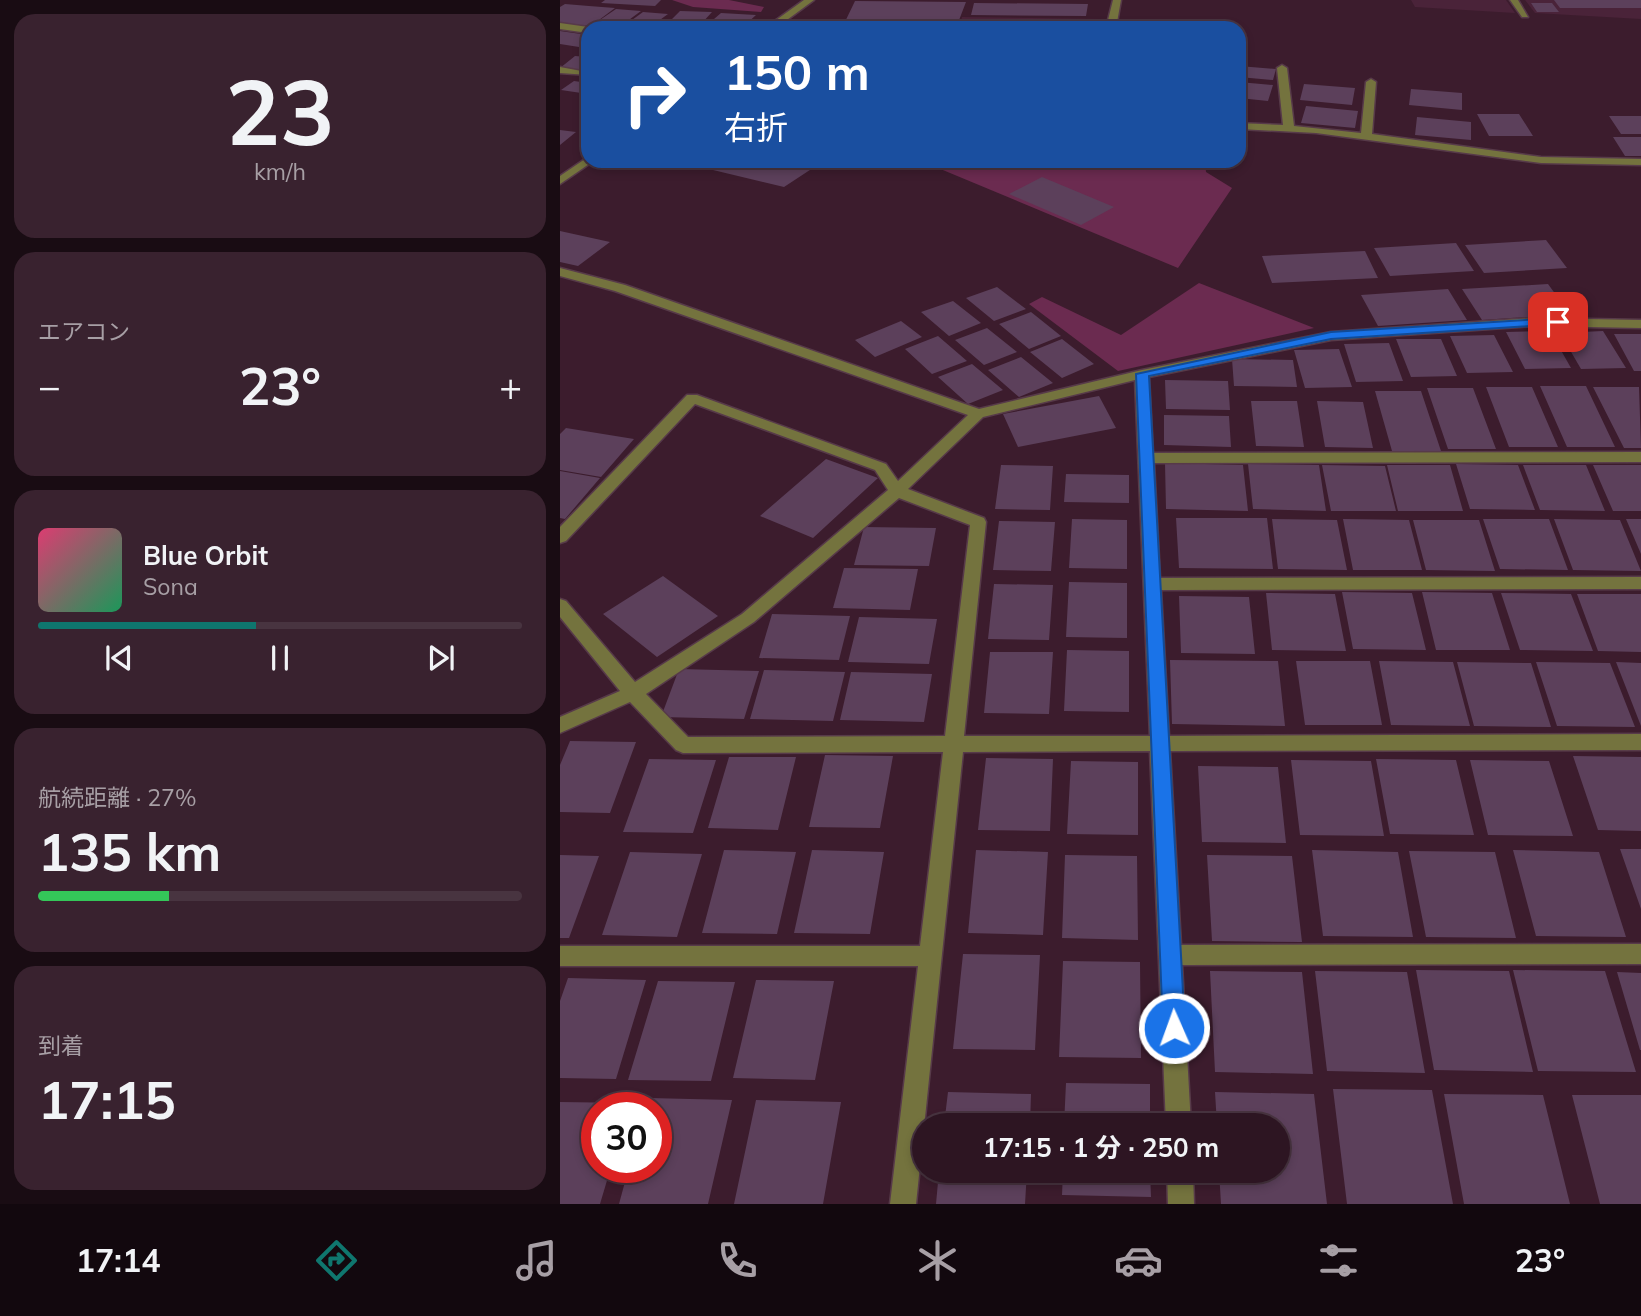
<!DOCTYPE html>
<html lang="ja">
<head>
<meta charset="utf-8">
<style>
  body { margin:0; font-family:Mulish,"Noto Sans JP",sans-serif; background:#39222f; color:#f1f3f6; height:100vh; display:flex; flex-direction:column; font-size:26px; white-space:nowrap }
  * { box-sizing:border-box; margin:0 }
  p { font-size:23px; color:#a79fa5 }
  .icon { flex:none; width:38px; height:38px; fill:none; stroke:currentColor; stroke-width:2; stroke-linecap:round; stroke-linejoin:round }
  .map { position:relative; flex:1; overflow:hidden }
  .sheet { display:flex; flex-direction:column; gap:14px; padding:14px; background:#190c13; width:560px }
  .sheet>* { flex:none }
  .hud { position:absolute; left:21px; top:21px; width:665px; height:147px; border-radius:21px; box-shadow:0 4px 10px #0003,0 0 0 2px #483440; background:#1a4fa0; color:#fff; overflow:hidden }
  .speed { position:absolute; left:21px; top:1092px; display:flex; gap:14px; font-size:35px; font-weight:700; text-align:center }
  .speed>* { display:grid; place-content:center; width:91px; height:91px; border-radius:50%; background:#2d1522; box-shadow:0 4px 10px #0003,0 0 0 2px #483440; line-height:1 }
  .speed .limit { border:10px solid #d22; background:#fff; color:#111 }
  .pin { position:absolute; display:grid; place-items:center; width:60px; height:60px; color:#fff; margin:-30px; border-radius:14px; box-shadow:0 4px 10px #0006 }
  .me { position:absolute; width:77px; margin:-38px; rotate:358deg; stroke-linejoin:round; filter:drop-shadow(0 0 5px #0008) }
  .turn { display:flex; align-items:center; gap:24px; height:147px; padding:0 28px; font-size:32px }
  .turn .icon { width:91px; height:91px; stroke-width:2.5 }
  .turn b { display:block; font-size:49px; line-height:60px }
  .big { font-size:52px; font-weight:700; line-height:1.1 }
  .sheet .tile { flex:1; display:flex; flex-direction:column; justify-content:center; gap:10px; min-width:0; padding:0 24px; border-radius:21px; background:#39222f }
  .sheet .dial { align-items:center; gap:0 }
  .dial b { font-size:91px; line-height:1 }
  .song { display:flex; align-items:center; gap:21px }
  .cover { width:84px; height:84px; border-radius:10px; background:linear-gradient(135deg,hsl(340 70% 55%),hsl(150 70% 35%)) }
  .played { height:7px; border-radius:4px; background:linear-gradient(90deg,#0f766e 45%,#483440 45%) }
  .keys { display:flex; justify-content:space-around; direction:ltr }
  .heat { display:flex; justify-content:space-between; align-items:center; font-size:38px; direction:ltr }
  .charge { height:10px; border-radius:5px; background:linear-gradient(90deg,#34c759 27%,#483440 0) }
  .trip { position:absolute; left:352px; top:1113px; width:378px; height:70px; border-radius:35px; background:#2d1522; box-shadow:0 4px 10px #0003,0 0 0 2px #483440; font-weight:700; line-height:70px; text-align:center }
  .tabs { display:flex; height:112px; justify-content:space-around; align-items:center; background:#12080e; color:#a79fa5 }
  .tabs .icon { width:49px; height:49px }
  .tabs .current { color:#0f766e }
  .tabs b { font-size:32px; color:#f1f3f6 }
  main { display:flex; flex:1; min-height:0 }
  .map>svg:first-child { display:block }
  .built { fill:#4a2339 }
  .green { fill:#6b2b50 }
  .building { fill:#5c405b }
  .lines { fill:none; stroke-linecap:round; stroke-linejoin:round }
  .minor-casing { stroke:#573a49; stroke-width:3 }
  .tertiary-casing { stroke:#573a49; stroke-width:3 }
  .minor { fill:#74733e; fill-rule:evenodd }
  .tertiary { fill:#74733e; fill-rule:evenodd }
  .route { fill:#1a73e8; stroke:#114b97; stroke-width:2 }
</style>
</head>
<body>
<main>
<section class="sheet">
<div class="tile dial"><b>23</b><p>km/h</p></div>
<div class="tile"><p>エアコン</p>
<div class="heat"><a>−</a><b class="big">23°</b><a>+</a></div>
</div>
<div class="tile">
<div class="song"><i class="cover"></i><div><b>Blue Orbit</b><p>Sona</p></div></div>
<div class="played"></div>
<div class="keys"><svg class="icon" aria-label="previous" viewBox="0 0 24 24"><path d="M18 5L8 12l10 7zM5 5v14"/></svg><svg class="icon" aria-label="pause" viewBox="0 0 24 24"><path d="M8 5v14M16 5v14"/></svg><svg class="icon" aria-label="next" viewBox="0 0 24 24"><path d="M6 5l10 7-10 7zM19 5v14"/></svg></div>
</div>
<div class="tile"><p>航続距離 · 27%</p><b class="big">135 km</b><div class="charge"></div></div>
<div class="tile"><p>到着</p><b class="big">17:15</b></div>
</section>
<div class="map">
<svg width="1081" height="1204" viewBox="0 0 1081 1204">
  <rect width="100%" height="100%" fill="#3c1c2d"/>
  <path class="built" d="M851,0H946L955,13L855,7Z
    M965,0H1081V19L975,13Z
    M402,17L542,19L541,28H399Z"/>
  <path class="green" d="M112,0H169L204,7L201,12L133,7Z
    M369,161H645L646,172L672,188L618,268L366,163Z
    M639,283L754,328L558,371L469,304L482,297L561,335Z"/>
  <path class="building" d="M45,0H101L95,6L41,3Z
    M994,0H1081V8H1000Z
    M295,1L406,2L396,28H282Z
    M414,3L528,4L526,16L411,15Z
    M971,3H992L999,12H977Z
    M5,4L29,6L55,8L31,26L0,23V7Z
    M56,9L81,11L58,28L31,26Z
    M120,11L152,12L142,23L109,22Z
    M83,12L108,14L89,28H61Z
    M161,13L196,15L183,27L147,25Z
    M564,20L631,21V28H563Z
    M0,31L28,35V41L19,47L0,44Z
    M15,56L28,57V71L0,68Z
    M679,66L716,69L713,80L679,77Z
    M14,81L28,83V94L1,90Z
    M679,82L713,85L708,101L679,98Z
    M744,84L795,88L792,105L740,100Z
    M851,89L902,93V110L849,105Z
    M746,106L798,111L795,128L741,123Z
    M917,114H959L973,136H929Z
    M1049,116H1081V134H1061Z
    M857,117L911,122V140L855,135Z
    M0,130L16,132L0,145Z
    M1053,137H1081V156H1065Z
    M159,161H240L256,166L224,187L153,170Z
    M269,161H321L304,168H266Z
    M496,161H522L521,170L495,169Z
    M540,161H623V163L541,166Z
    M482,177L554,207L521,225L449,194Z
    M0,231L50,242L18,266L0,262Z
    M986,240L1007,268L924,273L905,245Z
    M896,243L914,271L830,276L814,248Z
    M805,251L818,278L712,283L702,256Z
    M988,284L1010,314L922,320L902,289Z
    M437,287L466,309L434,321L406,298Z
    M888,289L907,320L818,326L801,295Z
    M393,301L421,323L389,336L361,312Z
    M471,312L501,336L469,349L439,324Z
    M341,321L362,337L315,357L295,340Z
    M427,328L457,352L424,365L395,340Z
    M990,331L1011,368L965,369L946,332Z
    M1043,331L1066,368L1021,369L1000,333Z
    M1054,334H1081V371H1074Z
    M934,335L953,372L907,373L890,336Z
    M378,336L407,361L372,374L345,349Z
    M502,339L534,364L502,378L470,352Z
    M836,339H881L897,376L851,377Z
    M829,343L843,381L796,382L784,344Z
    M779,349L792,387L745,388L734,350Z
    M461,357L493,383L459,397L428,370Z
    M672,359L733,360L737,387L674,386Z
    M412,364L443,390L408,404L378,377Z
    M605,380L668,381L670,410L606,409Z
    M980,386H1026L1055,447H1007Z
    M926,387H972L998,447H949Z
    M1033,387H1079L1081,448H1064Z
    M867,388H913L936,449H888Z
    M815,391H861L881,451H832Z
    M539,396L556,428L458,447L443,414Z
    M691,401H737L744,447L696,446Z
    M757,401L803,402L813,448L765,447Z
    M604,415L669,416L671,447L604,445Z
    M6,428L74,439L41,477L0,470V434Z
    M266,459L318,478L253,538L200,516Z
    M605,463L683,465L688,511L606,509Z
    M688,464L759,465L766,511L693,509Z
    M896,464L958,465L975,510L910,509Z
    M441,465L493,466L490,510L435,509Z
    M762,465L825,466L836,511H771Z
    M827,465H890L903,511H838Z
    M963,465H1026L1045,511L980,510Z
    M1033,465H1081V511H1053Z
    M0,471L40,478L5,519L0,518Z
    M506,474L569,475V503L504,502Z
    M616,518H707L713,569L619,568Z
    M512,519L567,520V569L509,568Z
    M712,519L777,520L787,570L718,569Z
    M783,519L849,520L862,570H793Z
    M923,519H989L1008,570L940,569Z
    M994,519L1060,520L1081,571L1013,570Z
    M1066,519H1081V554Z
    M853,520H919L935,571L866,570Z
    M439,521L495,522L491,571L433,570Z
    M304,527L376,528L369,566L294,565Z
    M284,568L358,569L350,610L273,608Z
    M103,576L158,616L97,657L43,614Z
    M509,582L567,583V638L506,637Z
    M434,584L493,585L489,640L428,639Z
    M782,592L852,593L866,650L793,649Z
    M862,592L932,593L950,650H876Z
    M706,593L775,594L786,651L712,650Z
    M941,593L1011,594L1033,651L960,650Z
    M1017,594H1081V652L1038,651Z
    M619,596L689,597L695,654L621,653Z
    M212,614L290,616L279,660L199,658Z
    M299,617L377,619L369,664L288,662Z
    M507,650L569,651V712L504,711Z
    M430,652H493L489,714L424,713Z
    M610,660L718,661L725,726L612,724Z
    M736,661H810L822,725H745Z
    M819,661L893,662L910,726L831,725Z
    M897,662L971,663L991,727L914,726Z
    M976,662L1050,663L1075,727L997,726Z
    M1056,662L1081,663V726Z
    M119,669L199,671L184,719L101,717Z
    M204,670L285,672L273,721L190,719Z
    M291,672L372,674L364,722L280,720Z
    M10,741L76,742L50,813L0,812V765Z
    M265,755L333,756L320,828L249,827Z
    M1013,756L1081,757V831L1038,830Z
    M169,757H236L218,830L148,828Z
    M426,758L493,759L490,831L418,830Z
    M89,759L156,760L133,833L63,832Z
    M816,759L896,760L914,835L830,834Z
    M731,760L811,761L824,836L740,835Z
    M910,760L989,761L1013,836L928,835Z
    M511,761L578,762V835L507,834Z
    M638,766L718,767L726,843L642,842Z
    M1060,849H1081V909Z
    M164,850L236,852L217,934L142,933Z
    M252,850L324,852L310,934L234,933Z
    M416,850L488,852L483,935L408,933Z
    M752,850L838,852L853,937L763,936Z
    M953,850L1039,852L1066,937L976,936Z
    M849,851L935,852L956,938L866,937Z
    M70,852L142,854L117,937L42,935Z
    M0,855L39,856L9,938H0Z
    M505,855L577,856L578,940L502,938Z
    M647,855L732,856L742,942L652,941Z
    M403,954L480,955L475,1050L393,1049Z
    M503,961L580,962L581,1058L499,1057Z
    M856,970L949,971L973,1072L874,1070Z
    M953,970L1045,971L1076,1072L978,1071Z
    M650,971L742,972L753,1074L655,1072Z
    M755,971L847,972L865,1073L767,1071Z
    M1057,972L1081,973V1050H1080Z
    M8,978L86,980L56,1079L0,1078V1001Z
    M196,980L274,981L255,1080L173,1078Z
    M98,981L175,982L151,1081L68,1080Z
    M506,1083L590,1084V1125H504Z
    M773,1089L872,1090L893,1204H787Z
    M388,1092L471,1094L470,1125H384Z
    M655,1092L754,1094L767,1204H661L659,1171H718V1125H657Z
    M884,1094L983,1095L1010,1204H904Z
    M1012,1095H1081V1204H1040Z
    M89,1098L172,1100L148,1204H59L69,1167H96V1108H86Z
    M196,1100L281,1102L263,1204H174Z
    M0,1102L70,1103L69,1108H37V1167H51L40,1204H0Z
    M379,1171H467L465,1204H376Z
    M503,1171H590L591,1197L502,1195Z"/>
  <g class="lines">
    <g class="minor-casing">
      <path id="minor" d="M553,0H561L556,28H546Z
        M950,0H958L968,17H962Z
        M0,23L28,27L31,28H28V33L0,29Z
        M722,65L727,68L734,126L801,133L806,82L811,79L816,82L812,134L981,157L1081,159V165L981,163L756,133L679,129V123L723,125L717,68Z
        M0,67L27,72L28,75L0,73Z
        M0,268L65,285L419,409L582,370L771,332L974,318L1081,320V328L974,326L771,340L589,377L593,453L1081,452V462L594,463L600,578L1081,577V589L601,590L609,736L1081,734V750L610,751L621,945L1081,944V964L622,965L631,1125H606L590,751L403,752L356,1204H330L358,966H0V946H360L383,752L123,753L116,750L70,702L0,733V717L60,691L0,617V599L6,601L75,682L182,614L328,490L315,470L135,404L6,541L0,543V527L127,395H137L326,464L338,481L408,415L55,291L0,276ZM575,380L590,736H404L426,522L424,518L348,489L423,417ZM339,498L410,525L385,736L128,737L86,694L194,622Z
        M607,1171H633L634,1204H608Z"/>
    </g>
    <g class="tertiary-casing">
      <path id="tertiary" d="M244,0H254L216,28H205Z
        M28,157V161L32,162L0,184V176Z"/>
    </g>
    <use href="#minor" class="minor"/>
    <use href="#tertiary" class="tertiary"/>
  </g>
  <path class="route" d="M998,318L1002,319V324L771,339L589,376L625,1028L622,1035L614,1038L606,1035L603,1028L576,374L771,332Z"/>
</svg>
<div class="speed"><div class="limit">30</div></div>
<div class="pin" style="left:998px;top:322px;background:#d93025"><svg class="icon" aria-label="arrive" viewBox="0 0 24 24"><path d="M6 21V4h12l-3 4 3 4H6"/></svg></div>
<svg class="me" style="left:614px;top:1028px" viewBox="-20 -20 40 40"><circle r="17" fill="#1a73e8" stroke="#fff" stroke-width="3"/><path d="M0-11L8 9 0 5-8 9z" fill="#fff"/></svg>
<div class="trip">17:15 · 1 分 · 250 m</div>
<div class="hud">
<div class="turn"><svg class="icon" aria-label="right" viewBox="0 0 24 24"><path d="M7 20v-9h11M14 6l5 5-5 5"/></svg><div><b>150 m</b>右折</div></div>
</div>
</div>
</main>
<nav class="tabs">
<b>17:14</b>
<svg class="icon current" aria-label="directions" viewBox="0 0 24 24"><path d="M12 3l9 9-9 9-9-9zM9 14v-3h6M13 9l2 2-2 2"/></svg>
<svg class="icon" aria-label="music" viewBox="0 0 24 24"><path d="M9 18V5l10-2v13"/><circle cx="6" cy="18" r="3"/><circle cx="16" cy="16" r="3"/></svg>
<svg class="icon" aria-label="phone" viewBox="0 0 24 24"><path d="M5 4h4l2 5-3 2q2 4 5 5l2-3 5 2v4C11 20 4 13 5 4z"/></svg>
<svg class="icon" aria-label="climate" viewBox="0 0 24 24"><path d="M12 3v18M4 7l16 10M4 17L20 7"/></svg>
<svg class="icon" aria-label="car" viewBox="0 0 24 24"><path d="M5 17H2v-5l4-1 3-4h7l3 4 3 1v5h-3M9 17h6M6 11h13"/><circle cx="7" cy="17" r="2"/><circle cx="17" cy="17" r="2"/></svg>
<svg class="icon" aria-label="filters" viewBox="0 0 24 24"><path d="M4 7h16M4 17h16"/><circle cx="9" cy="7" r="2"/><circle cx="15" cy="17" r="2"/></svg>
<b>23°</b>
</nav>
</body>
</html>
